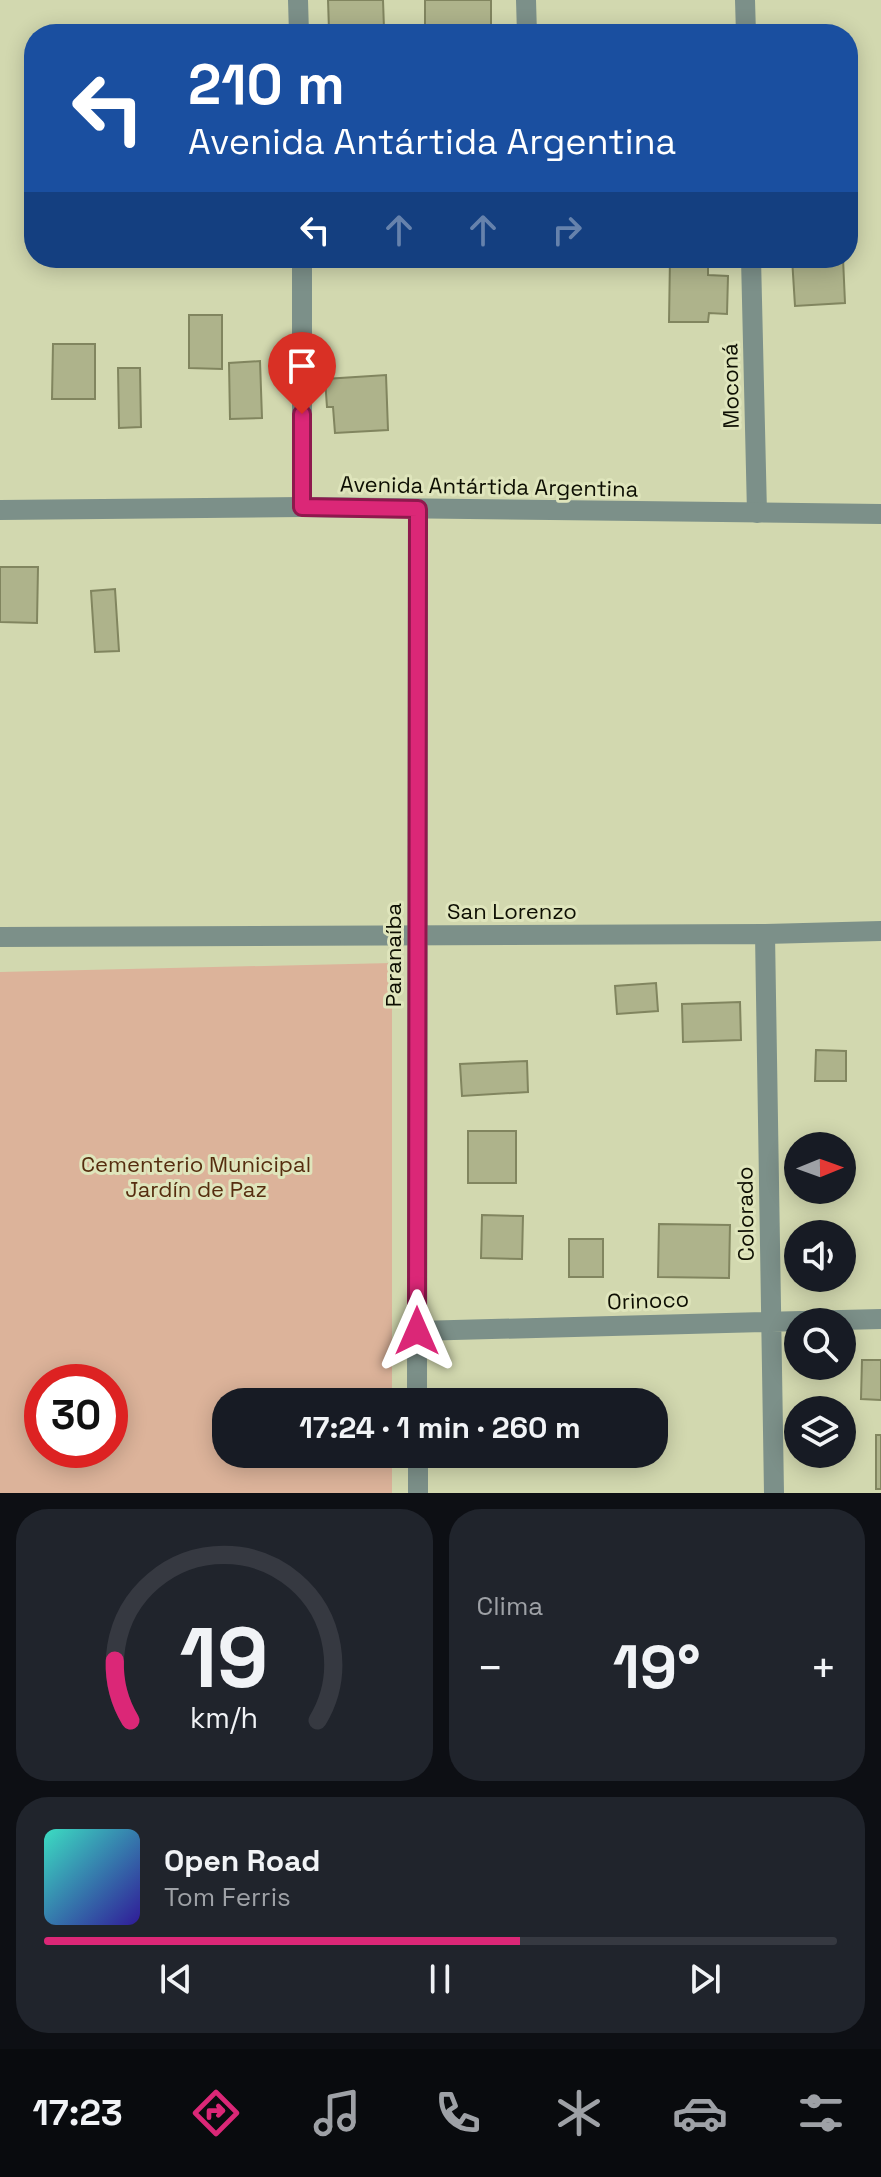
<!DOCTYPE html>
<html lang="es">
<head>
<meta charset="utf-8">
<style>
  body { margin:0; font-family:"Space Grotesk",sans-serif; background:#20242c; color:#f1f3f6; height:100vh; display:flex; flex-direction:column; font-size:30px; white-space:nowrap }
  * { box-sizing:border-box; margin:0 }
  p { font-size:26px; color:#9ea1a6 }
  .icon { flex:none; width:44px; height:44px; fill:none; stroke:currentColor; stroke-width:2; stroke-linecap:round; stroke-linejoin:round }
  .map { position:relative; height:1493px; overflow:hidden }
  .side { display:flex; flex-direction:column; gap:16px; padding:16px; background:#0d0f14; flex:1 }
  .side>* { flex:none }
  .banner { position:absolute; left:24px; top:24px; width:834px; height:244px; border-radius:32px; box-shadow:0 4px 20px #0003; background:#1a4fa0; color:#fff; overflow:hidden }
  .needle { width:52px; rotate:89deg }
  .fabs { position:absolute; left:784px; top:1132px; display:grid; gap:16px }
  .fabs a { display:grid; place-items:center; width:72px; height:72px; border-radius:50%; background:#171b24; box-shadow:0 4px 20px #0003; font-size:40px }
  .speed { position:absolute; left:24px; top:1364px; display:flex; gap:16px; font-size:40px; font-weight:700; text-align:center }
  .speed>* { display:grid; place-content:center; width:104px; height:104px; border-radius:50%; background:#171b24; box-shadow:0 4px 20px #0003; line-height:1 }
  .speed .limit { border:12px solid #d22; background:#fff; color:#111 }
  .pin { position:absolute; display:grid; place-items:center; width:68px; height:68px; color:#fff; margin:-82px -34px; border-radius:50% 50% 50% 0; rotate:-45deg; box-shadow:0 0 8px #0007 }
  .pin .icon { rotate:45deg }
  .me { position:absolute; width:88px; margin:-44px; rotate:0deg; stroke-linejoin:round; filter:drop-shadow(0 0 6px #0008) }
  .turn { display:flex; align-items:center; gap:28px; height:168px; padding:0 32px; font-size:36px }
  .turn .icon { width:104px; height:104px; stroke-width:2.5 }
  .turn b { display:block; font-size:56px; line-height:68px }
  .lanes { display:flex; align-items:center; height:76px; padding:0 32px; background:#0003; justify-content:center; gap:40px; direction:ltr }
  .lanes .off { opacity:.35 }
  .big { font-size:60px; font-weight:700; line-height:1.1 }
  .side .widget { flex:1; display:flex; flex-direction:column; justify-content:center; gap:12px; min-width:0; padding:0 28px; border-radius:32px; background:#20242c }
  .side .dial { align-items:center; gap:0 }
  .dial svg { height:208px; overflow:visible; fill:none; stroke:#363941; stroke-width:7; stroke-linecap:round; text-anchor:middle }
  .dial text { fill:#f1f3f6; stroke:none }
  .song { display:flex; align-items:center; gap:24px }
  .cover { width:96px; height:96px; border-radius:12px; background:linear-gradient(135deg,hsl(170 70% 55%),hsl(250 70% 35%)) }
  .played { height:8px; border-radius:4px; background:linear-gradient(90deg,#db2777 60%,#363941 60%) }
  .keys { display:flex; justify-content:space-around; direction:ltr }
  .heat { display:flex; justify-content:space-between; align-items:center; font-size:44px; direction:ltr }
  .side .tiles { flex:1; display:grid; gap:16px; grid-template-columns:1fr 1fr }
  .widget:last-child { grid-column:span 2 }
  .trip { position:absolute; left:212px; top:1388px; width:456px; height:80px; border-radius:32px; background:#171b24; box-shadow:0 4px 20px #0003; font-weight:700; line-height:80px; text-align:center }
  .menu { display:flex; height:128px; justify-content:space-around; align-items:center; background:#090b0e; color:#9ea1a6 }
  .menu .icon { width:56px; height:56px }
  .menu .active { color:#db2777 }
  .menu b { font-size:36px; color:#f1f3f6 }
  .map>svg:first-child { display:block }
  .green { fill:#dcb39a; fill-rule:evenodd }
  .building { fill:#aeb38b; stroke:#81855f; stroke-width:2 }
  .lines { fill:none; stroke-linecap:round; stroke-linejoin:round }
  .minor { stroke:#7c9089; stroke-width:20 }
  .tertiary { stroke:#7c9089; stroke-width:20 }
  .route-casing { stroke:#8e194d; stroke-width:20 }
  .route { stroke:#db2777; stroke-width:14 }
  .labels { text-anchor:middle; stroke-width:6; stroke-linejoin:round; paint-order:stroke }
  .street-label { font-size:22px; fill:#0d0e02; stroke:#dfe5bc }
  .park-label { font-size:22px; fill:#562d0f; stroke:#dfe5bc }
</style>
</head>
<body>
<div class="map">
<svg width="881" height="1493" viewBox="0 0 881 1493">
  <rect width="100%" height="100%" fill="#d2d8af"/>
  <path class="green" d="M392,963V1402H226V1454H392V1493H0V972ZM42,1382H110V1450H42Z"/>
  <path class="building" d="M328,0H383L384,29L329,30Z
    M425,0H491V25H425Z
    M670,258H708V275L728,276L727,314L709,313L708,322H669Z
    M792,258H843L845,303L795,306Z
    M189,315H222V369L189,368Z
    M53,344H95V399H52Z
    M260,361L262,418L230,419L229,363Z
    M118,368H140L141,427L119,428Z
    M386,375L388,430L335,433L333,407H327L325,379Z
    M0,567H38L37,623L0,622Z
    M115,589L119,651L95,652L91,591Z
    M656,983L658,1011L617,1014L615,986Z
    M740,1002L741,1040L683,1042L682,1004Z
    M816,1050L846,1051V1081H815Z
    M527,1061L528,1092L462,1096L460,1064Z
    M468,1131H516V1183H468Z
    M482,1215L523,1216L522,1259L481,1258Z
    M659,1224L730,1225L729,1278L658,1277Z
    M569,1239H603V1277H569Z
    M862,1360H881V1400L861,1399Z
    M876,1435H881V1489H876Z"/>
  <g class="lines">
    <path class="minor" d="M298,0L299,34
      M526,0L527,34
      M745,0L746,34
      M751,258L757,513
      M302,507V258
      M765,934L774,1493
      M0,937L765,934L881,931
      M417,1331L881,1319
      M417,1402L418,509
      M418,1454V1493"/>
    <path class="tertiary" d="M0,510L302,507L881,514"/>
  </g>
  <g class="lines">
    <g class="route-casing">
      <path id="route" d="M302,414V507L418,509L417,1331"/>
    </g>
    <use href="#route" class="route"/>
  </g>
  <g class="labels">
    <g class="street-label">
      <text transform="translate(730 386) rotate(-91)" y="8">Moconá</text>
      <text transform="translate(489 486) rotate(1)" y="8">Avenida Antártida Argentina</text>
      <text x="512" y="919">San Lorenzo</text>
      <text transform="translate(393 955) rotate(-90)" y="8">Paranaíba</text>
      <text transform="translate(745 1214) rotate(-91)" y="8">Colorado</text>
      <text transform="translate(648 1300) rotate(-2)" y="8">Orinoco</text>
    </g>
    <g class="park-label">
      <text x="196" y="1172">Cementerio Municipal<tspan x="196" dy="25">Jardín de Paz</tspan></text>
    </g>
  </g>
</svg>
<div class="fabs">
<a><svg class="needle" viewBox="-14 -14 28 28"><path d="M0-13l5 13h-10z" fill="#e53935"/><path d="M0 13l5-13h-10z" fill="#9ea1a6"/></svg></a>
<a><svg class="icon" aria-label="sound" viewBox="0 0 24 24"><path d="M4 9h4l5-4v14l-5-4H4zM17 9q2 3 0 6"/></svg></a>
<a><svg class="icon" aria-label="search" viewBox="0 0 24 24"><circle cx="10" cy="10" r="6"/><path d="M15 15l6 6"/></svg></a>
<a><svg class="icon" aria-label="layers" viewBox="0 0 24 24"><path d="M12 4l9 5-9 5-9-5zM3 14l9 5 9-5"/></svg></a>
</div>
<div class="speed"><div class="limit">30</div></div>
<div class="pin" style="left:302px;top:414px;background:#d93025"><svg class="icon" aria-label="arrive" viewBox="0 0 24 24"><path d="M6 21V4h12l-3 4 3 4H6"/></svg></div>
<svg class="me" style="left:417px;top:1331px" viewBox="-20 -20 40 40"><path d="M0-17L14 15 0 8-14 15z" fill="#db2777" stroke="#fff" stroke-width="4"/></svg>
<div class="trip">17:24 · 1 min · 260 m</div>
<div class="banner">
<div class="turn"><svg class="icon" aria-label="left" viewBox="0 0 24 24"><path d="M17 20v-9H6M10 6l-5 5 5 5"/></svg><div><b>210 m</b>Avenida Antártida Argentina</div></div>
<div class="lanes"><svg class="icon" aria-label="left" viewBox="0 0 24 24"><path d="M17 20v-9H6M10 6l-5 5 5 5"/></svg><svg class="icon off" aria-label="ahead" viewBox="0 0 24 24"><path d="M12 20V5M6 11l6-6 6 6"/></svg><svg class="icon off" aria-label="ahead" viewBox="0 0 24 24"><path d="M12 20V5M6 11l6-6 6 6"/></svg><svg class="icon off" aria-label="right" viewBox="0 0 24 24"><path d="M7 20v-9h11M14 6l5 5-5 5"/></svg></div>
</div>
</div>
<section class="side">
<div class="tiles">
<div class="widget dial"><svg viewBox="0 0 100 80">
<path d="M14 69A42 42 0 1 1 86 69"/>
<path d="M14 69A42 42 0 0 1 8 46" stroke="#db2777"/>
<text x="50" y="56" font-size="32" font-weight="700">19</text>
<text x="50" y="72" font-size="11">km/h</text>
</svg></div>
<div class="widget"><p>Clima</p>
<div class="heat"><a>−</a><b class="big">19°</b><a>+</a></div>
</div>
<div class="widget">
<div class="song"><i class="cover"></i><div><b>Open Road</b><p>Tom Ferris</p></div></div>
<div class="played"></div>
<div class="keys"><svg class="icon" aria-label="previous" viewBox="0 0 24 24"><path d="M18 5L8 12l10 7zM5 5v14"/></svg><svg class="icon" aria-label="pause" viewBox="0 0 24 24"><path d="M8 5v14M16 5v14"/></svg><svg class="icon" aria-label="next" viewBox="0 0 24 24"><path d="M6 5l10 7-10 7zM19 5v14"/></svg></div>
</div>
</div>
</section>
<nav class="menu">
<b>17:23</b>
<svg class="icon active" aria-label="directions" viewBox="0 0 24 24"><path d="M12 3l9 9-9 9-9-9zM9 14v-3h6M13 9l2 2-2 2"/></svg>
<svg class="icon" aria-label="music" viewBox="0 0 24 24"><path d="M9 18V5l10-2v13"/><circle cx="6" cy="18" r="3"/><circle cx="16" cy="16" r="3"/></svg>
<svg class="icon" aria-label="phone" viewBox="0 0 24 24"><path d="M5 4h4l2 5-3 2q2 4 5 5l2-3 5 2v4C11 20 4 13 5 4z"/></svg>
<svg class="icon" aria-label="climate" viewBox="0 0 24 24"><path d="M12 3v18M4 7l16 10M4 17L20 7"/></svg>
<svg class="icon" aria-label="car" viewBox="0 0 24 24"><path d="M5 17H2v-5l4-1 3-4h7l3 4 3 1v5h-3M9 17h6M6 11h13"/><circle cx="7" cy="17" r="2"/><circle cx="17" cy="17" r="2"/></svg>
<svg class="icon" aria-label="filters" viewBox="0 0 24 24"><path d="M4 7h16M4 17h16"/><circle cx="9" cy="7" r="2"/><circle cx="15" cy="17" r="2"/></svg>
</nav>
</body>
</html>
